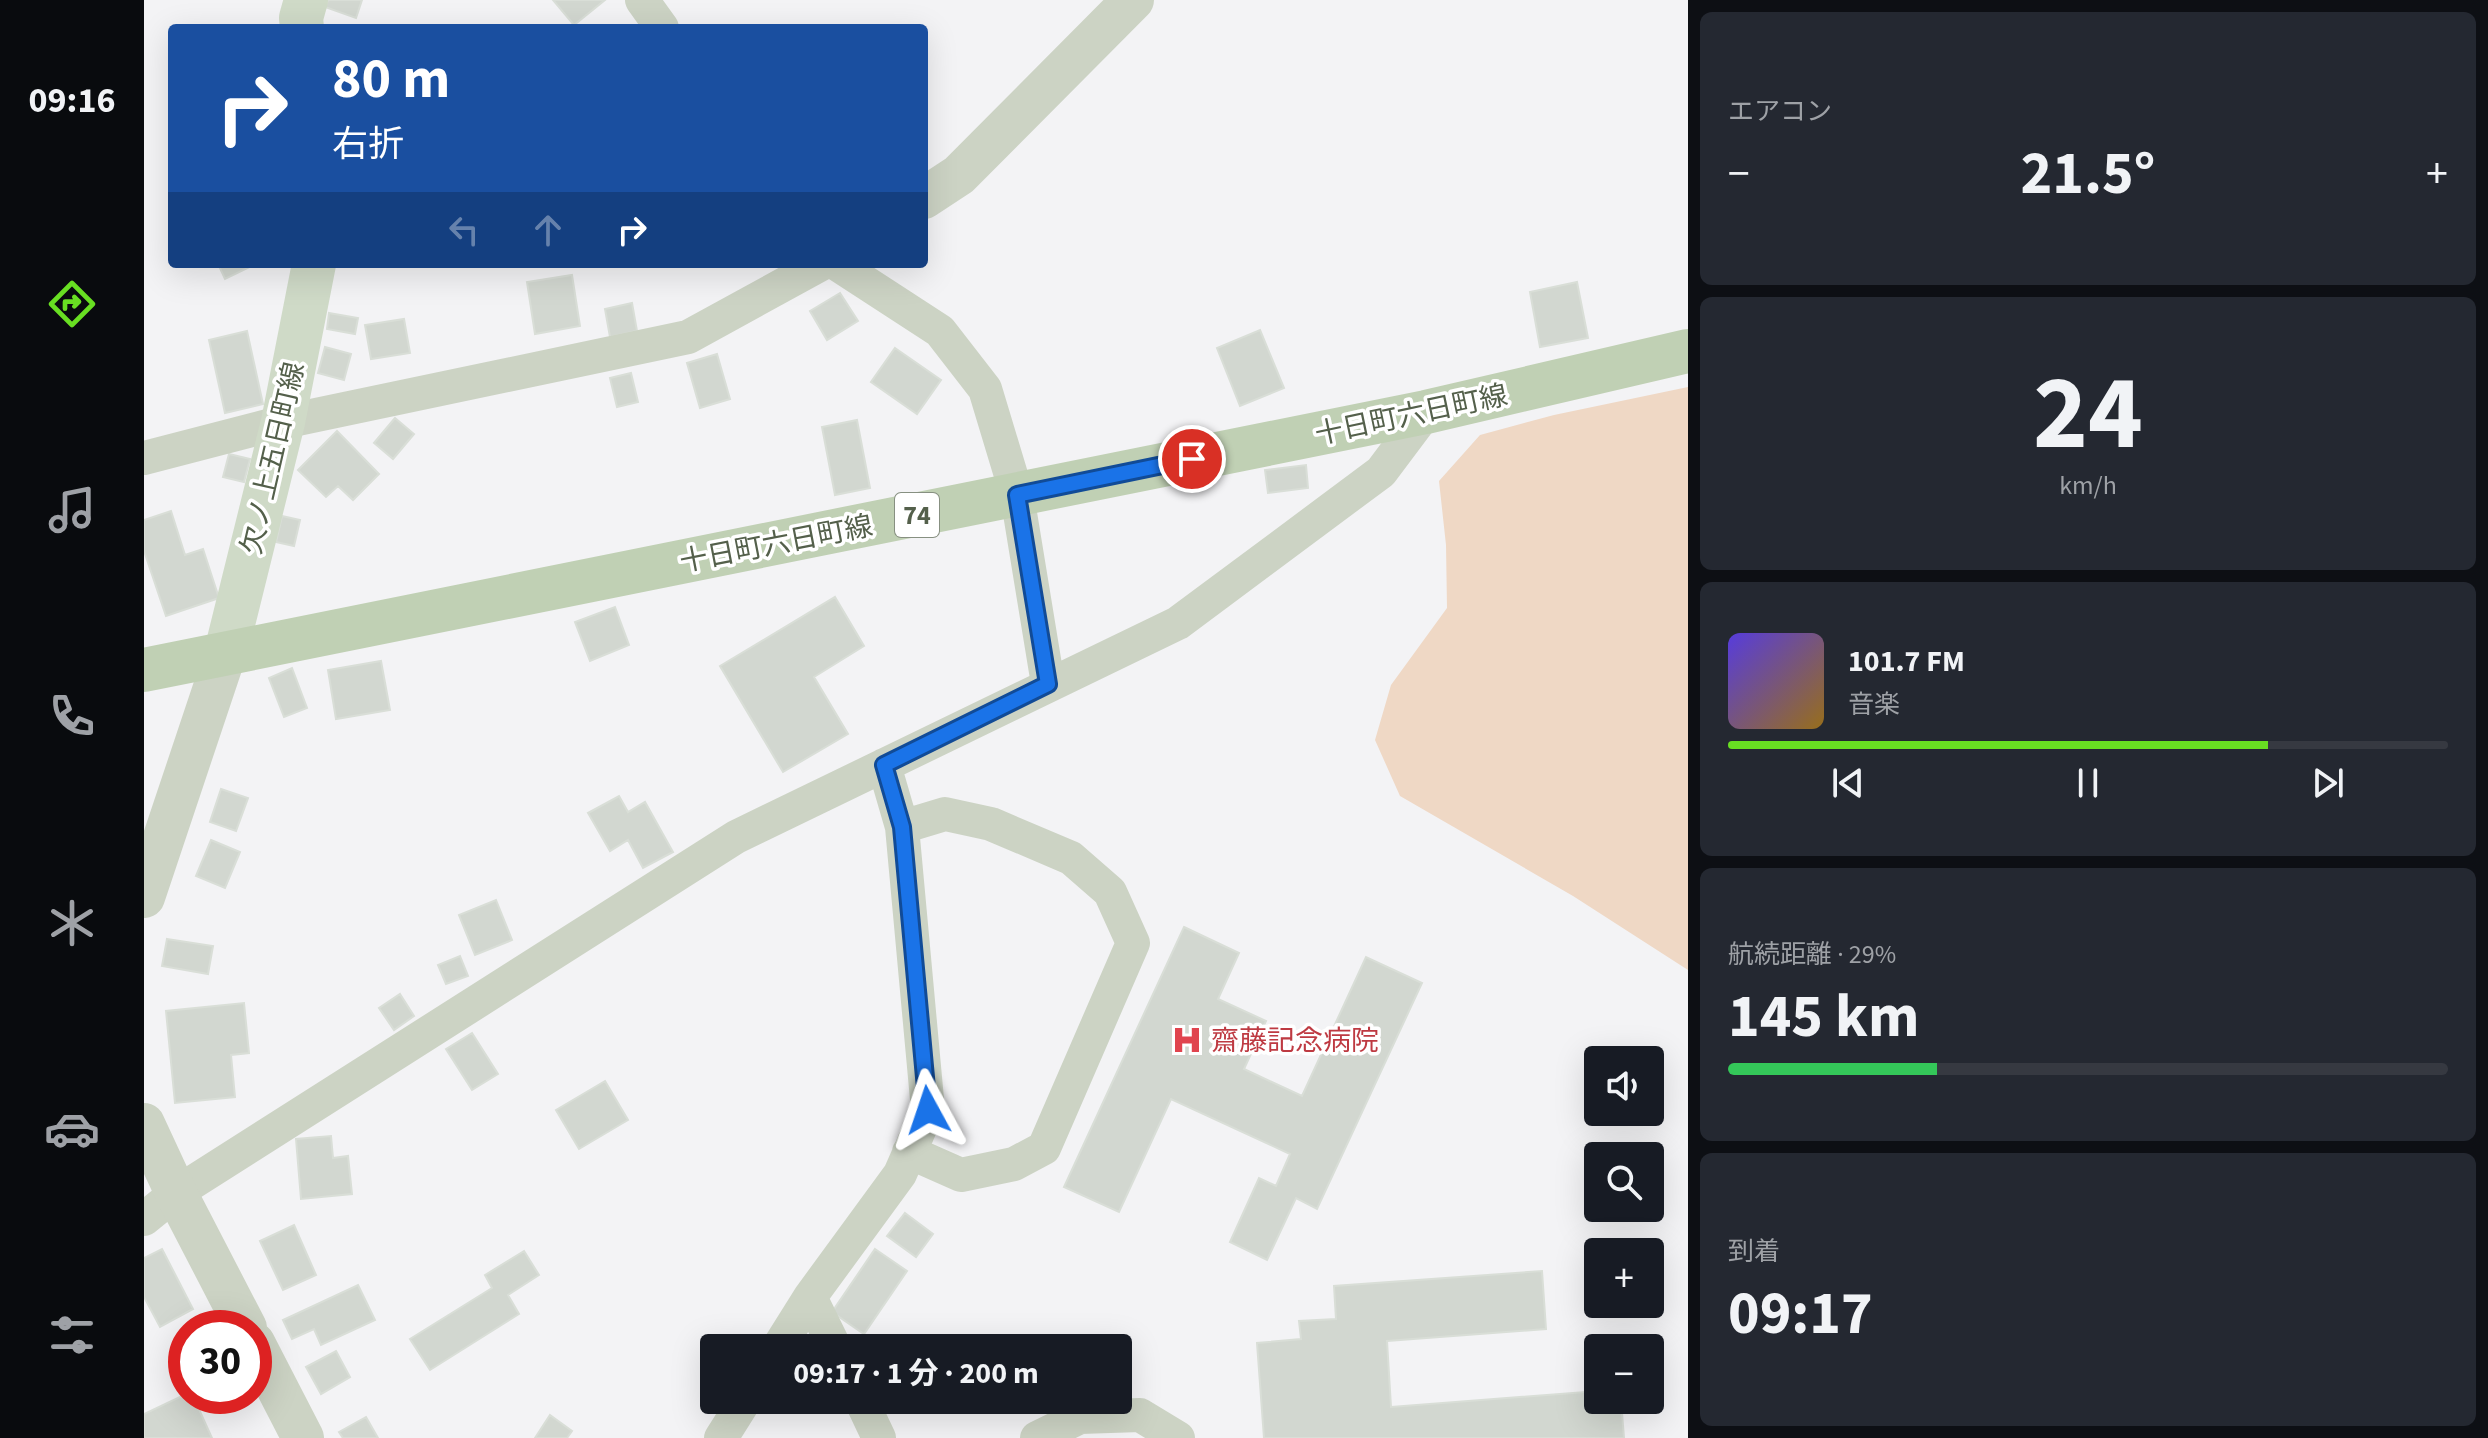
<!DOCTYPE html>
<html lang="ja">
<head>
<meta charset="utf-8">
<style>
  body { margin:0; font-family:"Source Sans 3","Noto Sans JP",sans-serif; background:#242831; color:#f1f3f6; height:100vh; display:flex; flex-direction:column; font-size:30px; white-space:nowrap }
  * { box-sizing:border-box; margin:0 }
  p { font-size:26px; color:#9ea1a6 }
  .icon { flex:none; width:44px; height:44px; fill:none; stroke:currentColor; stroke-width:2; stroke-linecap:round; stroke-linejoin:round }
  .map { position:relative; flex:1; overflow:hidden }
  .details { display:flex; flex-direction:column; gap:12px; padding:12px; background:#0d0f14; width:800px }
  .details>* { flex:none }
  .banner { position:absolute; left:24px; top:24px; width:760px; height:244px; border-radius:8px; box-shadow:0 8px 32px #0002; background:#1a4fa0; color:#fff; overflow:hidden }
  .fabs { position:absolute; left:1440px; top:1046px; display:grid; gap:16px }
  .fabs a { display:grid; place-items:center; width:80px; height:80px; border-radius:8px; background:#171b24; box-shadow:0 8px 32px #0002; font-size:40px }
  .speed { position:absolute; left:24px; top:1310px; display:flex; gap:16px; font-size:40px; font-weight:700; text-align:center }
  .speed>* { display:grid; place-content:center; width:104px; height:104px; border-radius:50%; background:#171b24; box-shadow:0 8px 32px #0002; line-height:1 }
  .speed .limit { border:12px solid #d22; background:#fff; color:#111 }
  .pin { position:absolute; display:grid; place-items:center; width:68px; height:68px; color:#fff; margin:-34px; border:4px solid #fff; border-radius:50%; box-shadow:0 2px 8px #0007 }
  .me { position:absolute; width:88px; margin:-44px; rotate:355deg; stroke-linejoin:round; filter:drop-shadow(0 0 6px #0008) }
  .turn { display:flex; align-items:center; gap:28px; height:168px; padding:0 32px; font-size:36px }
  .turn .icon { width:104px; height:104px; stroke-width:2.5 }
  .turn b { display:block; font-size:56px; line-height:68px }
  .lanes { display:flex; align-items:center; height:76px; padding:0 32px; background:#0003; justify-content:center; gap:40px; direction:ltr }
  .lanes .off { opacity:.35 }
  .big { font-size:60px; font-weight:700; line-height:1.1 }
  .details .tile { flex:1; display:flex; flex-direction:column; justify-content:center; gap:12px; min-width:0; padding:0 28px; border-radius:12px; background:#242831 }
  .details .dial { align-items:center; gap:0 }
  .dial b { font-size:104px; line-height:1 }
  .song { display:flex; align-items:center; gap:24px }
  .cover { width:96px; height:96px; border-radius:12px; background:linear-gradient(135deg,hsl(250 70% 55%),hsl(40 70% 35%)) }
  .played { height:8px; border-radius:4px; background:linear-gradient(90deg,#68df22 75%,#363941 75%) }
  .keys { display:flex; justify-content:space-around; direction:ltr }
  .heat { display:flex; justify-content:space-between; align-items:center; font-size:44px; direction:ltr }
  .charge { height:12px; border-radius:6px; background:linear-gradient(90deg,#34c759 29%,#363941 0) }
  .trip { position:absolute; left:556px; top:1334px; width:432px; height:80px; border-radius:8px; background:#171b24; box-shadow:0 8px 32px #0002; font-weight:700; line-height:80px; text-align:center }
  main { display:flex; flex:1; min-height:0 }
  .tab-bar { display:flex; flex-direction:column; width:144px; justify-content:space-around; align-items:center; background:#090b0e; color:#9ea1a6 }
  .tab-bar .icon { width:56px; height:56px }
  .tab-bar .selected { color:#68df22 }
  .tab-bar b { font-size:36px; color:#f1f3f6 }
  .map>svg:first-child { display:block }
  .green { fill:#efd8c5 }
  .building { fill:#d2d7d0; stroke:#d9ded7; stroke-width:2 }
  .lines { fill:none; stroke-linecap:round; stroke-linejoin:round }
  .minor { stroke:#ccd3c4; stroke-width:34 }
  .tertiary { stroke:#ccd3c4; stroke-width:42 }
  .secondary { stroke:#cfdac7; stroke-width:44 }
  .primary { stroke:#c0d0b4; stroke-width:44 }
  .route-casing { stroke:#114b97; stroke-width:20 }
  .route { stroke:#1a73e8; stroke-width:14 }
  .labels { text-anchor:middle; stroke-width:7; stroke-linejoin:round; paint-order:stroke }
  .shield { fill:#fff; stroke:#879081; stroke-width:2 }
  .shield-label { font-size:26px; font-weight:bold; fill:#54604b }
  .street-label { font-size:28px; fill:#54604b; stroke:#fff }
  .health-label { font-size:28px; fill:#be3a42; stroke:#fff; text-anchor:start }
</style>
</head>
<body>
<main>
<nav class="tab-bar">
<b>09:16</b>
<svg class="icon selected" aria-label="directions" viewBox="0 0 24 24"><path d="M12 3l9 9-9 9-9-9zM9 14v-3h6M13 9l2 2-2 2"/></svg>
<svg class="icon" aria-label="music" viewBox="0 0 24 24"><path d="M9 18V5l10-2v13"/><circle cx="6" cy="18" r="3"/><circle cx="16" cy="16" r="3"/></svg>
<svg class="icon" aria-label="phone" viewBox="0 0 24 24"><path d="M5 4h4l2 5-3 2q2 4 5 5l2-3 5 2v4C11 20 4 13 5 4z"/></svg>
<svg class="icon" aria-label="climate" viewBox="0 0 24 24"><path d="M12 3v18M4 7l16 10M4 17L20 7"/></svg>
<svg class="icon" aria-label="car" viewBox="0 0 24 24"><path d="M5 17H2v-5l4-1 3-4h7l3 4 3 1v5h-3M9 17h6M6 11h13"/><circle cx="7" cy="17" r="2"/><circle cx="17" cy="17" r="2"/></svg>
<svg class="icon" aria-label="filters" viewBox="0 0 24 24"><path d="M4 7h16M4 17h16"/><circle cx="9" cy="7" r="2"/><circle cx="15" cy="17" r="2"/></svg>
</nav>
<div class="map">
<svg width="1544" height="1438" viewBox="0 0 1544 1438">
  <rect width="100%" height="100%" fill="#f3f3f5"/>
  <path class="green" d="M1544,387V970L1429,896L1256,796L1231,740L1247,685L1303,608L1302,545L1295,481L1336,435L1410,415Z"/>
  <path class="building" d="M184,0H218L212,18L181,7Z
    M409,0H461L430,25Z
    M74,264H112L81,279Z
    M428,275L436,326L391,334L383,282Z
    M1433,282L1444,338L1396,347L1386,292Z
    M696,293L714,321L683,340L666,311Z
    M488,303L493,331L466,337L461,309Z
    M185,313L214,318L211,334L183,329Z
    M260,319L266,353L227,359L221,325Z
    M1116,330L1140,388L1096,406L1073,348Z
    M103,331L119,404L81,413L65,340Z
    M181,347L207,354L200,380L174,373Z
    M751,348L797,380L773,414L727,382Z
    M573,354L586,399L556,408L543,363Z
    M487,373L494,402L473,407L466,378Z
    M251,418L270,434L249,459L230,443Z
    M713,420L726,488L691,495L678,427Z
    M193,431L235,474L209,500L194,486L182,497L154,470Z
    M85,454L106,459L100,482L79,477Z
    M1162,465L1164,488L1124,493L1121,470Z
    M27,511L41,555L59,549L75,598L22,616L0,551V520Z
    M138,516L156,520L150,546L132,542Z
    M691,597L720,646L670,677L704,734L639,772L576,666Z
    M471,607L485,645L446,661L431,622Z
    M237,661L246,710L192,719L184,670Z
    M148,668L163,708L140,717L125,678Z
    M77,789L104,798L92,831L66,822Z
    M475,796L484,812L501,802L529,852L499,868L484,840L466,851L444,813Z
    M67,840L96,852L81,888L52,876Z
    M352,900L368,940L331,955L315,915Z
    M1040,927L1095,953L1074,999L1122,1021L1100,1069L1158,1096L1222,957L1278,983L1173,1209L1152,1198L1123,1260L1086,1242L1115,1178L1132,1186L1146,1154L1027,1099L975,1212L920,1187Z
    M23,939L69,946L64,974L18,966Z
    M316,956L324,976L302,984L294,965Z
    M256,994L270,1016L250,1030L235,1008Z
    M100,1003L105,1053L87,1055L91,1097L31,1103L22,1011Z
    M328,1033L354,1074L328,1090L302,1049Z
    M461,1081L484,1120L435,1149L412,1110Z
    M187,1136L189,1158L204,1156L208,1194L157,1199L152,1139Z
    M761,1213L789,1234L772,1257L743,1236Z
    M150,1225L172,1275L139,1290L116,1241Z
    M18,1249L49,1309L16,1327L0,1297V1258Z
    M731,1249L763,1271L720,1334L688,1312Z
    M380,1251L395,1275L364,1295L375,1314L286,1370L266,1339L348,1288L341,1275Z
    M1398,1271L1402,1329L1243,1341L1247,1407L1454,1391V1400H1477L1480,1438H1120L1113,1343L1157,1339L1155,1321L1192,1319L1190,1286Z
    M214,1285L231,1320L177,1345L170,1329L148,1339L139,1320Z
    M192,1351L206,1377L177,1394L162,1367Z
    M42,1394L49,1396L68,1438H0V1414Z
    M406,1415L428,1431L423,1438H391Z
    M222,1417L234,1438H199L195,1432Z"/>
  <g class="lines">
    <path class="minor" d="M498,0L518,28
      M693,264L796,331L841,389L873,495L904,684
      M0,458L139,422L544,337L677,264
      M758,827L801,814L847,824L927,858L966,892L989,943L900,1148L870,1164L817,1175L765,1152
      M0,1219L32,1193L592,837L1034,623L1237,472L1282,412
      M666,1297L691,1348
      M634,1348L666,1297L756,1174L784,1110L758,827L740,765
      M717,1400L735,1438
      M577,1438L601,1400
      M893,1438L936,1417L996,1415L1034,1438"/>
    <path class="tertiary" d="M780,198L815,175L989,0
      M0,897L82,652
      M0,1124L32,1193L102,1328
      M110,1343L159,1438"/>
    <path class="secondary" d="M158,28L157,18L162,0
      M82,652L139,422L170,264"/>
    <path class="primary" d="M0,670L1282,412L1544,351"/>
  </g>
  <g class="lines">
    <g class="route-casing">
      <path id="route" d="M784,1110L758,827L740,765L904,684L873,495L1048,459"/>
    </g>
    <use href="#route" class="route"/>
  </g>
  <defs>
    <g id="hospital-bare" transform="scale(2.4)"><path d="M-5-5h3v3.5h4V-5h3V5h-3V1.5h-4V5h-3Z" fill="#e0444e" stroke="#fff" stroke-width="2.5" paint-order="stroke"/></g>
  </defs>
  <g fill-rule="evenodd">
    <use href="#hospital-bare" x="1043" y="1040"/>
  </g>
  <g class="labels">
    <rect class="shield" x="751" y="493" width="44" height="44" rx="6"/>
    <g class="shield-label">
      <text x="773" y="524">74</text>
    </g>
    <g class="street-label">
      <text transform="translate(1267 414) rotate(-12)" y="10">十日町六日町線</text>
      <text transform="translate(128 458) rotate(-77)" y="10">欠ノ上五日町線</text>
      <text transform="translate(632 543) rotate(-11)" y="10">十日町六日町線</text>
    </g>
    <g class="health-label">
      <text x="1067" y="1050">齋藤記念病院</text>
    </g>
  </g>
</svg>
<div class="fabs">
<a><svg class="icon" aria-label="sound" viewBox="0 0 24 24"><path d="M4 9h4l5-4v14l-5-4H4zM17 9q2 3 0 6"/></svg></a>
<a><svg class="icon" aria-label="search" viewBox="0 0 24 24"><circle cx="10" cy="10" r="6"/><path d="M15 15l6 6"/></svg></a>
<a>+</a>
<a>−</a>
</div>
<div class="speed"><div class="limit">30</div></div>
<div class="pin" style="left:1048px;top:459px;background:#d93025"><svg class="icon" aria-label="arrive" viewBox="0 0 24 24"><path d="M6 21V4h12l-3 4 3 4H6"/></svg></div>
<svg class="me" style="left:784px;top:1110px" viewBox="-20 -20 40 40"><path d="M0-17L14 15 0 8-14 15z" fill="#1a73e8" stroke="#fff" stroke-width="4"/></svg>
<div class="trip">09:17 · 1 分 · 200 m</div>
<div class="banner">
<div class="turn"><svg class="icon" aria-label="right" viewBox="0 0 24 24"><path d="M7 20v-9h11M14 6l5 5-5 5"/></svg><div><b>80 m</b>右折</div></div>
<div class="lanes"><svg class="icon off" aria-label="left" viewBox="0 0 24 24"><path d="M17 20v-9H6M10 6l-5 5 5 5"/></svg><svg class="icon off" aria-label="ahead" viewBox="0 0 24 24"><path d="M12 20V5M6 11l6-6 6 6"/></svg><svg class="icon" aria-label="right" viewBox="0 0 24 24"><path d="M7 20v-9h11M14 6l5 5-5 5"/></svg></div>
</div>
</div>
<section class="details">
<div class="tile"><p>エアコン</p>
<div class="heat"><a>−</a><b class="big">21.5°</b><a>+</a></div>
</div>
<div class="tile dial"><b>24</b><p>km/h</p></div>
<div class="tile">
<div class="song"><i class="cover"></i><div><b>101.7 FM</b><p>音楽</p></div></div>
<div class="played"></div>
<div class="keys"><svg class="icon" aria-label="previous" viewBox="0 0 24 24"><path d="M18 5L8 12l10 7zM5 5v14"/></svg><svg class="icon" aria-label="pause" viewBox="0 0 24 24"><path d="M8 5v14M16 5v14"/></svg><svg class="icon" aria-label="next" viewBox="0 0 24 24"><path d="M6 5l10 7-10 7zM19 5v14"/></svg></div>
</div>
<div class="tile"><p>航続距離 · 29%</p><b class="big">145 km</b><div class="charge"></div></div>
<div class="tile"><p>到着</p><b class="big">09:17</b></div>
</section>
</main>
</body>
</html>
